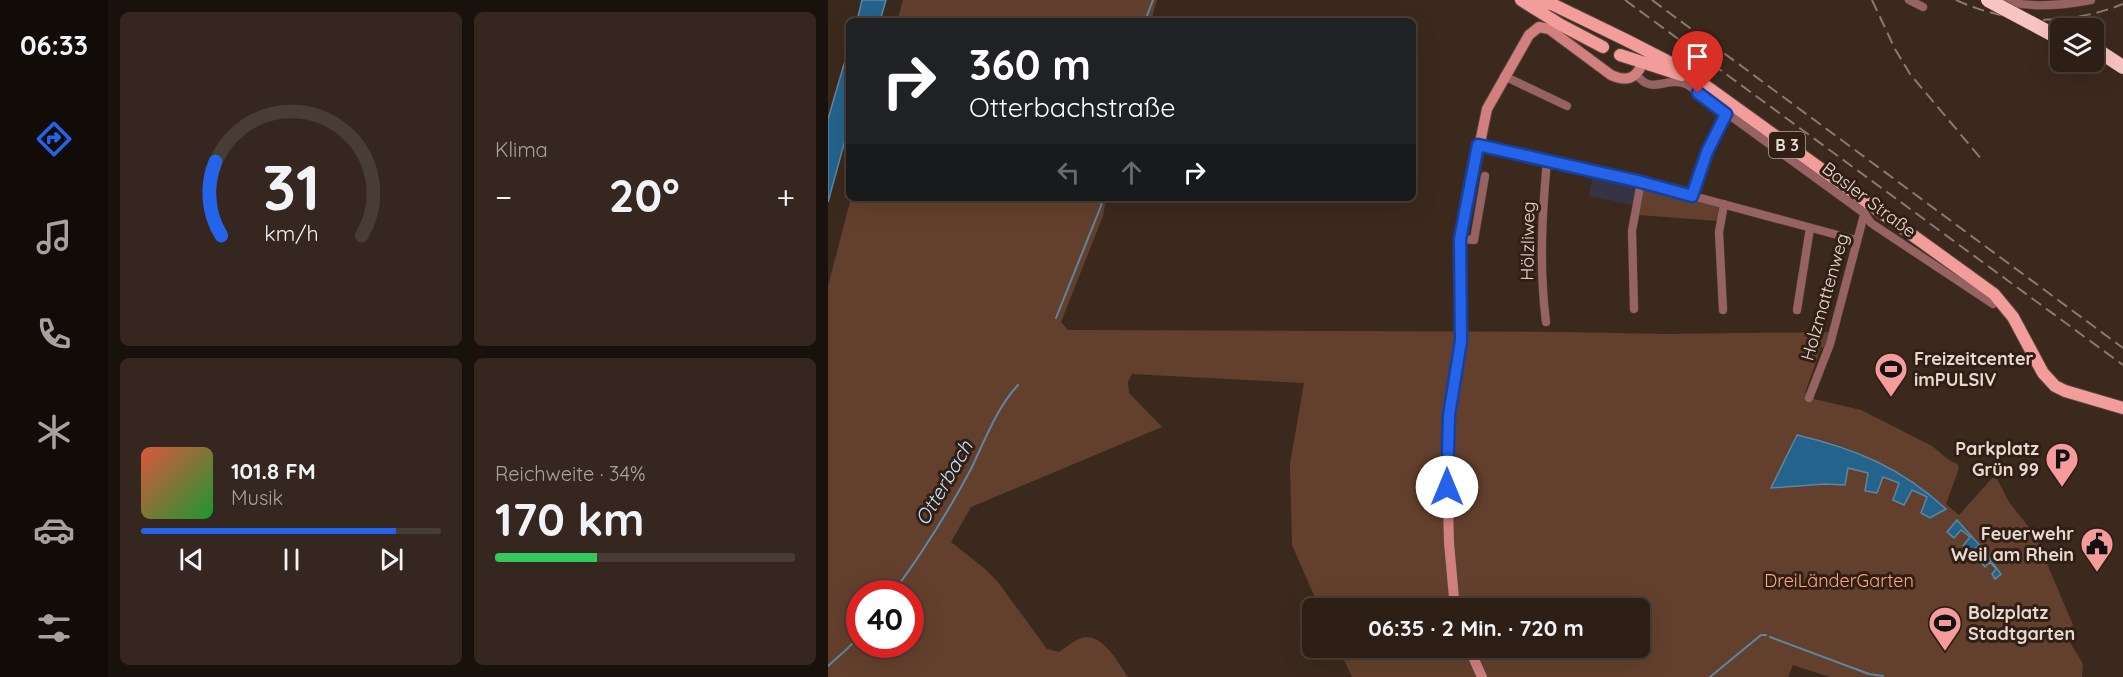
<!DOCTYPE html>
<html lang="de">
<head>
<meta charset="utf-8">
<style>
  body { margin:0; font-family:Quicksand,sans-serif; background:#35271f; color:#f1f3f6; height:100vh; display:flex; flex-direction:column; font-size:22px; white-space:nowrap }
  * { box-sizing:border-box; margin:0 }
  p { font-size:20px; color:#a7a2a1 }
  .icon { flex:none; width:33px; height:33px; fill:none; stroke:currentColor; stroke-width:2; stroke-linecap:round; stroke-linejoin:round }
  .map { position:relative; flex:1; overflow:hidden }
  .panel { display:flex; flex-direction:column; gap:12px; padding:12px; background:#19110c; width:720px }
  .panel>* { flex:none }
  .guide { position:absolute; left:18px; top:18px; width:570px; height:183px; border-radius:9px; box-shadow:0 6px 24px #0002,0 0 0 2px #483d35; background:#202124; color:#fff; overflow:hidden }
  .controls { position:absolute; left:1222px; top:18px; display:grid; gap:12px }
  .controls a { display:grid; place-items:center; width:54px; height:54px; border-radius:9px; background:#2d1f16; box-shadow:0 6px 24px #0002,0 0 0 2px #483d35; font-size:30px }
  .speed { position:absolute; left:18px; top:580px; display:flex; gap:12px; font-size:30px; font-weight:700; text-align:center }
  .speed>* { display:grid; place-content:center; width:78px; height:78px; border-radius:50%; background:#2d1f16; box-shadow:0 6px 24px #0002,0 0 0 2px #483d35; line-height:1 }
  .speed .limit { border:9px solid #d22; background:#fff; color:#111 }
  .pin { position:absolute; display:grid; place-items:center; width:51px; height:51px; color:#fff; margin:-62px -26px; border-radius:50% 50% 50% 0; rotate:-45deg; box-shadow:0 0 6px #0007 }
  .pin .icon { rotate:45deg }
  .me { position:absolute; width:66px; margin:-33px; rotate:0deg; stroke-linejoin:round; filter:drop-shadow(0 0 4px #0008) }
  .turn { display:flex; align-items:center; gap:21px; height:126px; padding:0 24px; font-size:27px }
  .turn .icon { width:78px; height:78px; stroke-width:2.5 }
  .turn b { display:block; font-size:42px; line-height:51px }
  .lanes { display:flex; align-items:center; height:57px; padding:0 24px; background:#0003; justify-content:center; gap:30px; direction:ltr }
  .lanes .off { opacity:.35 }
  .big { font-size:45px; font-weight:800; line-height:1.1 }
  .panel .widget { flex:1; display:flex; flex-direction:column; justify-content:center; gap:9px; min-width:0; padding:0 21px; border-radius:9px; background:#35271f }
  .panel .dial { align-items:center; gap:0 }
  .dial svg { height:156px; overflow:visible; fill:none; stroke:#483d35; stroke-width:7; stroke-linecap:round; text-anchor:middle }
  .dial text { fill:#f1f3f6; stroke:none }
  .song { display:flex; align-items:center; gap:18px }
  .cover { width:72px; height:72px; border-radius:9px; background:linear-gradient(135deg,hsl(10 70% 55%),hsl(130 70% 35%)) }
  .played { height:6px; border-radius:3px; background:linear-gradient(90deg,#2563eb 85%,#483d35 85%) }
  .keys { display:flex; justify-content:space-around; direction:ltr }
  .heat { display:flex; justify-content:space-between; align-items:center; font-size:33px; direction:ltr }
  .charge { height:9px; border-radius:4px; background:linear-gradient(90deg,#34c759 34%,#483d35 0) }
  .panel .tiles { flex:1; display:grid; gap:12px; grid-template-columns:repeat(2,1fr) }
  .trip { position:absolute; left:474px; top:598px; width:348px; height:60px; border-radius:9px; background:#2d1f16; box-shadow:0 6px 24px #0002,0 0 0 2px #483d35; font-weight:800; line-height:60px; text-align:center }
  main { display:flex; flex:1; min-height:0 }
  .menu { display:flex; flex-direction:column; width:108px; justify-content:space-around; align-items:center; background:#120c09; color:#a7a2a1 }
  .menu .icon { width:42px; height:42px }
  .menu .active { color:#2563eb }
  .menu b { font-size:27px; color:#f1f3f6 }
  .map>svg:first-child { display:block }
  .education { fill:#353344 }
  .green { fill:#63402d; fill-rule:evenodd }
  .water { fill:#24638c; stroke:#5e86a1; stroke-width:1.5 }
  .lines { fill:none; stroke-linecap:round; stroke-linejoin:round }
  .stream { stroke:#5e86a1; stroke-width:2 }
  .street-casing { stroke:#57453b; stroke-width:9 }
  .secondary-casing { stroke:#57453b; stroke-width:12 }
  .primary-casing { stroke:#57453b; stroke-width:14 }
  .highway-casing { stroke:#57453b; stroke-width:15 }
  .street { stroke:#976362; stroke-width:8 }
  .secondary { stroke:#d27f7f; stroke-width:10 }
  .primary { stroke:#f29d9c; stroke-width:12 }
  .highway { stroke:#f8c4c2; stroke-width:14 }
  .rail { stroke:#897970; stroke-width:2; stroke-dasharray:12 6; stroke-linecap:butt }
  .highway-bridge-casing { stroke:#57453b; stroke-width:15; stroke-linecap:butt }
  .highway-bridge { stroke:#f8c4c2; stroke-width:14 }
  .route-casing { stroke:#184099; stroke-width:15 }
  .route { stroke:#2563eb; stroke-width:10 }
  .labels { text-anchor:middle; stroke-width:6; stroke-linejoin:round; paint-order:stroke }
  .shield { fill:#311f15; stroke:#b0a199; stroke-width:1.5 }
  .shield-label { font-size:16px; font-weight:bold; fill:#e6d9d2 }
  .street-label { font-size:18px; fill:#e6d9d2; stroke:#311f15 }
  .poi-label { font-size:18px; font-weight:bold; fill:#e6d9d2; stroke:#311f15; text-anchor:start }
  .park-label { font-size:18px; fill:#ffa777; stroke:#311f15 }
  .water-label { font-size:20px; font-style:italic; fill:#c1e2fb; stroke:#311f15 }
</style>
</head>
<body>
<main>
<nav class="menu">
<b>06:33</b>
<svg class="icon active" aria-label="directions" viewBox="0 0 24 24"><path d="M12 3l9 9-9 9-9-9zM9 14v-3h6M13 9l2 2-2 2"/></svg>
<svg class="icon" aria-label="music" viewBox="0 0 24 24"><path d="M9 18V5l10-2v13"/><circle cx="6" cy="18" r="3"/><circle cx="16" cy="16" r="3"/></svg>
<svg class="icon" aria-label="phone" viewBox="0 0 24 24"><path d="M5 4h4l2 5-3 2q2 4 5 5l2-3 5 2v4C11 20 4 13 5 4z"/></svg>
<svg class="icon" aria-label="climate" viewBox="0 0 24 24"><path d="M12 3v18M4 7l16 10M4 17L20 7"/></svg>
<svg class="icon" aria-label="car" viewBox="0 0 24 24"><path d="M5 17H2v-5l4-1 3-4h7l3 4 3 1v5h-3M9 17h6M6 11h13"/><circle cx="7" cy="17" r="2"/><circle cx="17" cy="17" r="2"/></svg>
<svg class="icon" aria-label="filters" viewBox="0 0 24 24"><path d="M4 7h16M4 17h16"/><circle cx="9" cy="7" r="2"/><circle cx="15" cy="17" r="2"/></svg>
</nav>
<section class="panel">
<div class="tiles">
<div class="widget dial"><svg viewBox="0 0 100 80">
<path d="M14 69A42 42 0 1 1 86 69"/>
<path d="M14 69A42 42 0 0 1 11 31" stroke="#2563eb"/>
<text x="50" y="56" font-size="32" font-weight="700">31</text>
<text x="50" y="72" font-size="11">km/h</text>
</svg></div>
<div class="widget"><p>Klima</p>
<div class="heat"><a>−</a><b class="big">20°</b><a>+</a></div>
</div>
<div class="widget">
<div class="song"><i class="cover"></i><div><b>101.8 FM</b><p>Musik</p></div></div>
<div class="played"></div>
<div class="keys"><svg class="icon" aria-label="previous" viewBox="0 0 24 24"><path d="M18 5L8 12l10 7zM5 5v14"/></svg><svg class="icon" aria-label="pause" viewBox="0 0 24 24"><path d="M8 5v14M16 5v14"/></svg><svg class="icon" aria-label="next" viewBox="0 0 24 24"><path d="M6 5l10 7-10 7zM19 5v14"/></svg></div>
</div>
<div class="widget"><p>Reichweite · 34%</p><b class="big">170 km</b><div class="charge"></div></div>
</div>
</section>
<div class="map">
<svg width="1295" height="677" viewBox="0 0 1295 677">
  <rect width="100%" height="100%" fill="#3c291e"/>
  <path class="education" d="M765,174L806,184L809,188L805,205L761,196Z"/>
  <path class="green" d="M75,0H329L323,21H69Z
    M816,186L890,206V221L810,215Z
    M23,198H278L275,216L233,322L240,330L736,332L838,334L1003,332L998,348L993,347L977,393L982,395V398L1033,410L1104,446L1121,460L1129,464L1131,468L1118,504L1131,515L1167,475L1181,502L1207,535L1245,625L1237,634L1255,664L1254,677H1002L965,665L960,677H524L510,648H812V609H492L464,545L462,464L476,383L304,374L300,382L301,393L334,427L143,507L123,542L156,568L169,581L219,649L231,652C237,648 244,642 251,639C273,629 290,663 300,677H0V286ZM968,435C1019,443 1082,471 1118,509L1084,490L1076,505L1071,483L1055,476L1049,493L1038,491L1040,473L1020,468L1016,485L997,484L943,488ZM32,594H82V645H32Z"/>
  <path class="water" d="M34,0H58L52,21H29Z
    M21,47V126L0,202V119Z
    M969,435C1026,448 1074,468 1118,509L1102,518L1093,513L1099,497L1084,490L1076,505L1065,500L1071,483L1055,477L1049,493L1037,491L1040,473L1020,468L1017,485L997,484L943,488Z
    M1129,520L1155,549L1173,574L1167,579L1164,574L1168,569L1162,562L1157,567L1150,559L1157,553L1150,546L1142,552L1135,546L1142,537L1133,530L1126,538L1119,532Z"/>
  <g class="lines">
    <path class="stream" d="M317,21L325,0
      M228,318L273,206L274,198
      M64,594C93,555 120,512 143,469C157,440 168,409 190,385
      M942,637L1041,674L1055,676
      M0,666L20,648L32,635
      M882,677L933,635H938"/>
    <g class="street-casing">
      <path id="street" d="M1081,0L1095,7
        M1171,0C1201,8 1232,6 1263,0
        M809,75C824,96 839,75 860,85L1036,213L1043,223L1165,304
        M676,76L739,106
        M650,145L813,182L1028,240
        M864,196L879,152L898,114
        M632,239L646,240L657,176
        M806,309L804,231L813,182
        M895,310L891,232L896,204
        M969,310L982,228
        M718,322C711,268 714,215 719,161
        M981,398L1002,344L1037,211"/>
    </g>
    <g class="secondary-casing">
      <path id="secondary" d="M627,609L621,543L619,469L621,415L633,341L632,239L659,109L701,35L711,27L721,29L783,75C798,82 808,79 814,64
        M641,648L654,677"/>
    </g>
    <g class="primary-casing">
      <path id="primary" d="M693,0L733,25L775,47
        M706,0L726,5L798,40L847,65L885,91L1166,294L1185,317L1215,373L1227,386L1237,391L1295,408
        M792,55L854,75"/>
    </g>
    <g class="highway-casing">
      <path id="highway" d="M1266,48L1295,67"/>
    </g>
    <use href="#street" class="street"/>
    <use href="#secondary" class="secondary"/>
    <use href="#primary" class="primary"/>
    <use href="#highway" class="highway"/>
    <path class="rail" d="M797,0L1295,365
      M824,0L1295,348
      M1044,0L1067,49L1082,74L1155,161
      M1128,0C1183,25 1239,26 1295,4"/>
    <g class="highway-bridge-casing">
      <path id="highway-bridge" d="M1160,0L1233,39"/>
    </g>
    <use href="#highway-bridge" class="highway-bridge"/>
  </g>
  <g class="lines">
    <g class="route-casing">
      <path id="route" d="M619,487L621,415L633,341L632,239L650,145L813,182L864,196L879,152L898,114L870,93"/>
    </g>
    <use href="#route" class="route"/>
  </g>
  <defs>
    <g id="stadium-pin" transform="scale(1.725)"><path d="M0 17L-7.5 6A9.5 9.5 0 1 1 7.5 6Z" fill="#f59b9b" stroke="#311f15"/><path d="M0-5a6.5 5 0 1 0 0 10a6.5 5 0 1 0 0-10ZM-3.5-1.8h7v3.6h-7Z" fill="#111"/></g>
    <g id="parking-pin" transform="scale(1.725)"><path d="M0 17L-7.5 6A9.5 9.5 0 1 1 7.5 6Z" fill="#f59b9b" stroke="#311f15"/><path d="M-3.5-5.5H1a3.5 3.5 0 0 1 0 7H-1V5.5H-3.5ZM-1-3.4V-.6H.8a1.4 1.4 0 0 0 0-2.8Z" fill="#111"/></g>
    <g id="civic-pin" transform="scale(1.725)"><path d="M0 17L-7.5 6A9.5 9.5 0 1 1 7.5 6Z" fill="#f59b9b" stroke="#311f15"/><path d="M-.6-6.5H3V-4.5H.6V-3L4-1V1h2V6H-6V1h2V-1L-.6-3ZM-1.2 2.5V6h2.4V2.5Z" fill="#111"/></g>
  </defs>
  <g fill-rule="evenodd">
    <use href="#stadium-pin" x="1063" y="369"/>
    <use href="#parking-pin" x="1234" y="459"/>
    <use href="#civic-pin" x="1269" y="544"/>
    <use href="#stadium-pin" x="1117" y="623"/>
  </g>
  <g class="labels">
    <rect class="shield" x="941" y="132" width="36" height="26" rx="4.5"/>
    <g class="shield-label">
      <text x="959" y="151">B 3</text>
    </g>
    <g class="street-label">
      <text transform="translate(1041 200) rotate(37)" y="6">Basler Straße</text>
      <text transform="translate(700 241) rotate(-89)" y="6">Hölzliweg</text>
      <text transform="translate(997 297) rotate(-74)" y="6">Holzmattenweg</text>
    </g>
    <g class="poi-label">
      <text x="1086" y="365">Freizeitcenter<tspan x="1086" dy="21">imPULSIV</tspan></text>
      <text x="1211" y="455" text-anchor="end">Parkplatz<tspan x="1211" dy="21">Grün 99</tspan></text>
      <text x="1246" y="540" text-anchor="end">Feuerwehr<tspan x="1246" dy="21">Weil am Rhein</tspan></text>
      <text x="1140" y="619">Bolzplatz<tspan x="1140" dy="21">Stadtgarten</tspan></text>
    </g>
    <g class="park-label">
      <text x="1011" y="587">DreiLänderGarten</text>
    </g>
    <g class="water-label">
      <text transform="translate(116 483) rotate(-60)" y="7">Otterbach</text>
    </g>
  </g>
</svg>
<div class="controls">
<a><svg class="icon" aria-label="layers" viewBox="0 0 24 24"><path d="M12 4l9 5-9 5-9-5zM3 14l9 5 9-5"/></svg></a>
</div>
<div class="speed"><div class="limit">40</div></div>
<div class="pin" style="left:870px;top:93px;background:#d93025"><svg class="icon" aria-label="arrive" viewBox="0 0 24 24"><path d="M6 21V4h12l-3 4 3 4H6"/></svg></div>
<svg class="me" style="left:619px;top:487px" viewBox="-20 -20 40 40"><circle r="19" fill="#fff"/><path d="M0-13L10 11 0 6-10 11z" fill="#2563eb"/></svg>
<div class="trip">06:35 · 2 Min. · 720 m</div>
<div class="guide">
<div class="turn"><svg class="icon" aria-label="right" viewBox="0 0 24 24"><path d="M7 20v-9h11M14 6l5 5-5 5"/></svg><div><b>360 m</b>Otterbachstraße</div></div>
<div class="lanes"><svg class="icon off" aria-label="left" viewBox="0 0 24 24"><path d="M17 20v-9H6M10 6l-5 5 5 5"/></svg><svg class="icon off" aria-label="ahead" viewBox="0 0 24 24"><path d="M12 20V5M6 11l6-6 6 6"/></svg><svg class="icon" aria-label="right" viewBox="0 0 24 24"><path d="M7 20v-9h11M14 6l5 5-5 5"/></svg></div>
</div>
</div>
</main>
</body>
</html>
